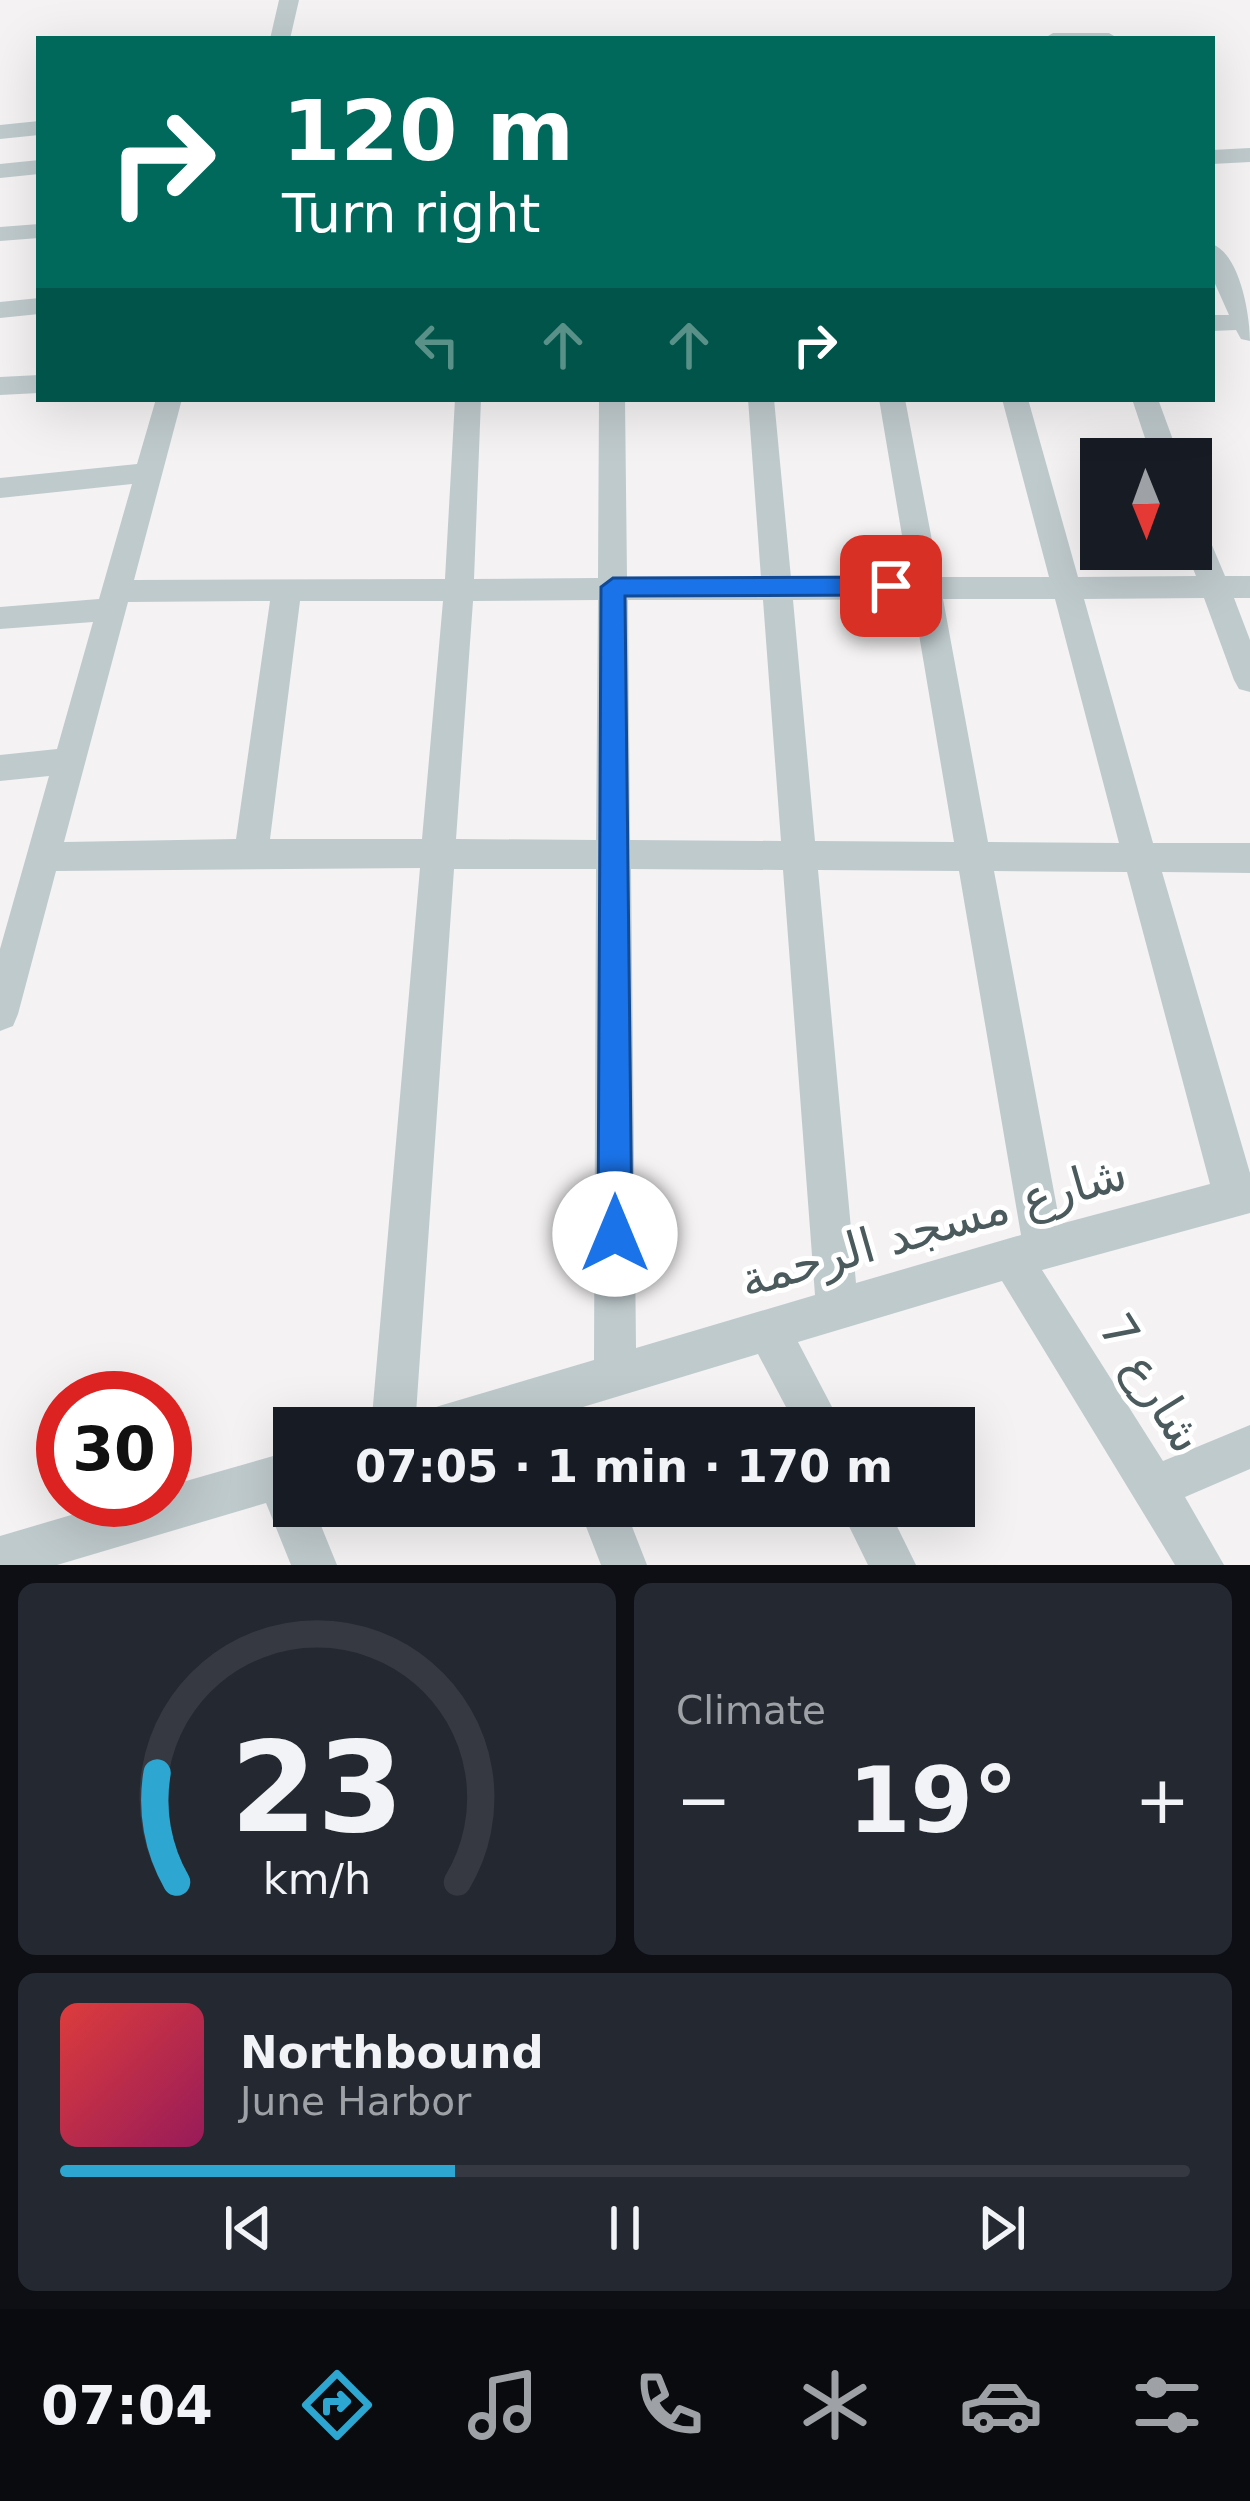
<!DOCTYPE html>
<html lang="en">
<head>
<meta charset="utf-8">
<style>
  body { margin:0; font-family:"DejaVu Sans","Noto Sans Arabic",sans-serif; background:#242831; color:#f1f3f6; height:100vh; display:flex; flex-direction:column; font-size:45px; white-space:nowrap }
  * { box-sizing:border-box; margin:0 }
  p { font-size:39px; color:#9ea1a6 }
  .icon { flex:none; width:66px; height:66px; fill:none; stroke:currentColor; stroke-width:2; stroke-linecap:round; stroke-linejoin:round }
  .map { position:relative; height:1565px; overflow:hidden }
  .side { display:flex; flex-direction:column; gap:18px; padding:18px; background:#0d0f14; flex:1 }
  .side>* { flex:none }
  .top-card { position:absolute; left:36px; top:36px; width:1179px; height:366px; border-radius:0px; box-shadow:0 12px 48px #0002; background:#00695c; color:#fff; overflow:hidden }
  .needle { width:78px; rotate:179deg }
  .controls { position:absolute; left:1080px; top:438px; display:grid; gap:24px }
  .controls a { display:grid; place-items:center; width:132px; height:132px; border-radius:0px; background:#171b24; box-shadow:0 12px 48px #0002; font-size:60px }
  .speed { position:absolute; left:36px; top:1371px; display:flex; gap:24px; font-size:60px; font-weight:700; text-align:center }
  .speed>* { display:grid; place-content:center; width:156px; height:156px; border-radius:50%; background:#171b24; box-shadow:0 12px 48px #0002; line-height:1 }
  .speed .limit { border:18px solid #d22; background:#fff; color:#111 }
  .pin { position:absolute; display:grid; place-items:center; width:102px; height:102px; color:#fff; margin:-51px; border-radius:24px; box-shadow:0 6px 18px #0006 }
  .me { position:absolute; width:132px; margin:-66px; rotate:0deg; stroke-linejoin:round; filter:drop-shadow(0 0 9px #0008) }
  .turn { display:flex; align-items:center; gap:42px; height:252px; padding:0 48px; font-size:54px }
  .turn .icon { width:156px; height:156px; stroke-width:2.5 }
  .turn b { display:block; font-size:84px; line-height:102px }
  .lanes { display:flex; align-items:center; height:114px; padding:0 48px; background:#0003; justify-content:center; gap:60px; direction:ltr }
  .lanes .off { opacity:.35 }
  .big { font-size:90px; font-weight:700; line-height:1.1 }
  .side .widget { flex:1; display:flex; flex-direction:column; justify-content:center; gap:18px; min-width:0; padding:0 42px; border-radius:18px; background:#242831 }
  .side .dial { align-items:center; gap:0 }
  .dial svg { height:312px; overflow:visible; fill:none; stroke:#363941; stroke-width:7; stroke-linecap:round; text-anchor:middle }
  .dial text { fill:#f1f3f6; stroke:none }
  .song { display:flex; align-items:center; gap:36px }
  .cover { width:144px; height:144px; border-radius:18px; background:linear-gradient(135deg,hsl(0 70% 55%),hsl(330 70% 35%)) }
  .played { height:12px; border-radius:6px; background:linear-gradient(90deg,#2da7d2 35%,#363941 35%) }
  .keys { display:flex; justify-content:space-around; direction:ltr }
  .heat { display:flex; justify-content:space-between; align-items:center; font-size:66px; direction:ltr }
  .side .tiles { flex:1; display:grid; gap:18px; grid-template-columns:1fr 1fr }
  .widget:last-child { grid-column:span 2 }
  .trip { position:absolute; left:273px; top:1407px; width:702px; height:120px; border-radius:0px; background:#171b24; box-shadow:0 12px 48px #0002; font-weight:700; line-height:120px; text-align:center }
  .tabs { display:flex; height:192px; justify-content:space-around; align-items:center; background:#090b0e; color:#9ea1a6 }
  .tabs .icon { width:84px; height:84px }
  .tabs .selected { color:#2da7d2 }
  .tabs b { font-size:54px; color:#f1f3f6 }
  .map>svg:first-child { display:block }
  .lines { fill:none; stroke-linecap:round; stroke-linejoin:round }
  .street { fill:#bfcacd; fill-rule:evenodd }
  .route { fill:#1a73e8; stroke:#114b97; stroke-width:3 }
  .labels { text-anchor:middle; stroke-width:10; stroke-linejoin:round; paint-order:stroke }
  .near-street-label { font-size:48px; fill:#4b5a5d; stroke:#fff }
</style>
</head>
<body>
<div class="map">
<svg width="1250" height="1565" viewBox="0 0 1250 1565">
  <rect width="100%" height="100%" fill="#f4f2f3"/>
  <g class="lines">
    <path class="street" d="M279,0H299L290,39H270Z
      M1053,33H1109L1119,39H1043Z
      M39,121V135L0,139V125Z
      M1250,148V162L1212,164V150Z
      M39,160V174L0,178V164Z
      M39,224V238L0,241V227Z
      M1212,244C1240,254 1250,315 1250,341L1241,339L1236,330L1212,331V315H1229L1212,277Z
      M39,298V314L0,318V302Z
      M39,375V393L0,395V377Z
      M156,399H182L134,580L445,579L455,399H481L474,579L598,578L599,399H625L627,578H761L748,399H774L791,578L909,577L879,399H905L939,577H1049L1002,399H1028L1078,577L1196,576L1185,549H1191V516L1201,519L1225,576H1250V598H1234L1250,640V692L1239,689L1234,680L1204,598L1084,599L1153,843H1250V873L1162,872L1250,1173V1213L1042,1270L1163,1461L1250,1425V1469L1185,1497L1224,1565H1175L1002,1281L798,1342L843,1428H797L758,1354L583,1407L591,1428H547L543,1419L512,1428H417L423,1412L439,1406L594,1360L596,869H454L415,1428H371L420,868L56,871L18,1014L13,1026L0,1031V949L49,776L0,781V755L57,749L93,622L0,629V607L99,599L132,484L0,498V478L137,464ZM913,599L954,842L815,841L793,600ZM943,599H1055L1119,843L988,842ZM598,600L596,840L456,839L473,601ZM628,600H763L781,841L630,840ZM270,601L236,839L64,842L128,602ZM300,601H443L422,839H270ZM631,869L783,870L815,1295L636,1348ZM818,870L959,871L1021,1235L856,1283ZM994,871L1127,872L1210,1184L1060,1224Z
      M1132,399H1158L1180,459H1152Z
      M294,1450V1506H313L337,1565H291L266,1503L57,1565H0V1536L122,1500H165V1487Z
      M578,1506H624L647,1565H601Z
      M839,1506H887L916,1565H868Z"/>
  </g>
  <path class="route" d="M891,577L903,586L891,595L625,596L632,1234L627,1246L615,1251L603,1246L598,1234L601,587L613,578Z"/>
  <g class="labels">
    <g class="near-street-label">
      <text transform="translate(933 1226) rotate(-16)" y="17">شارع مسجد الرحمة</text>
      <text transform="translate(1152 1383) rotate(58)" y="17">شارع 7</text>
    </g>
  </g>
</svg>
<div class="controls">
<a><svg class="needle" viewBox="-14 -14 28 28"><path d="M0-13l5 13h-10z" fill="#e53935"/><path d="M0 13l5-13h-10z" fill="#9ea1a6"/></svg></a>
</div>
<div class="speed"><div class="limit">30</div></div>
<div class="pin" style="left:891px;top:586px;background:#d93025"><svg class="icon" aria-label="arrive" viewBox="0 0 24 24"><path d="M6 21V4h12l-3 4 3 4H6"/></svg></div>
<svg class="me" style="left:615px;top:1234px" viewBox="-20 -20 40 40"><circle r="19" fill="#fff"/><path d="M0-13L10 11 0 6-10 11z" fill="#1a73e8"/></svg>
<div class="trip">07:05 · 1 min · 170 m</div>
<div class="top-card">
<div class="turn"><svg class="icon" aria-label="right" viewBox="0 0 24 24"><path d="M7 20v-9h11M14 6l5 5-5 5"/></svg><div><b>120 m</b>Turn right</div></div>
<div class="lanes"><svg class="icon off" aria-label="left" viewBox="0 0 24 24"><path d="M17 20v-9H6M10 6l-5 5 5 5"/></svg><svg class="icon off" aria-label="ahead" viewBox="0 0 24 24"><path d="M12 20V5M6 11l6-6 6 6"/></svg><svg class="icon off" aria-label="ahead" viewBox="0 0 24 24"><path d="M12 20V5M6 11l6-6 6 6"/></svg><svg class="icon" aria-label="right" viewBox="0 0 24 24"><path d="M7 20v-9h11M14 6l5 5-5 5"/></svg></div>
</div>
</div>
<section class="side">
<div class="tiles">
<div class="widget dial"><svg viewBox="0 0 100 80">
<path d="M14 69A42 42 0 1 1 86 69"/>
<path d="M14 69A42 42 0 0 1 9 41" stroke="#2da7d2"/>
<text x="50" y="56" font-size="32" font-weight="700">23</text>
<text x="50" y="72" font-size="11">km/h</text>
</svg></div>
<div class="widget"><p>Climate</p>
<div class="heat"><a>−</a><b class="big">19°</b><a>+</a></div>
</div>
<div class="widget">
<div class="song"><i class="cover"></i><div><b>Northbound</b><p>June Harbor</p></div></div>
<div class="played"></div>
<div class="keys"><svg class="icon" aria-label="previous" viewBox="0 0 24 24"><path d="M18 5L8 12l10 7zM5 5v14"/></svg><svg class="icon" aria-label="pause" viewBox="0 0 24 24"><path d="M8 5v14M16 5v14"/></svg><svg class="icon" aria-label="next" viewBox="0 0 24 24"><path d="M6 5l10 7-10 7zM19 5v14"/></svg></div>
</div>
</div>
</section>
<nav class="tabs">
<b>07:04</b>
<svg class="icon selected" aria-label="directions" viewBox="0 0 24 24"><path d="M12 3l9 9-9 9-9-9zM9 14v-3h6M13 9l2 2-2 2"/></svg>
<svg class="icon" aria-label="music" viewBox="0 0 24 24"><path d="M9 18V5l10-2v13"/><circle cx="6" cy="18" r="3"/><circle cx="16" cy="16" r="3"/></svg>
<svg class="icon" aria-label="phone" viewBox="0 0 24 24"><path d="M5 4h4l2 5-3 2q2 4 5 5l2-3 5 2v4C11 20 4 13 5 4z"/></svg>
<svg class="icon" aria-label="climate" viewBox="0 0 24 24"><path d="M12 3v18M4 7l16 10M4 17L20 7"/></svg>
<svg class="icon" aria-label="car" viewBox="0 0 24 24"><path d="M5 17H2v-5l4-1 3-4h7l3 4 3 1v5h-3M9 17h6M6 11h13"/><circle cx="7" cy="17" r="2"/><circle cx="17" cy="17" r="2"/></svg>
<svg class="icon" aria-label="filters" viewBox="0 0 24 24"><path d="M4 7h16M4 17h16"/><circle cx="9" cy="7" r="2"/><circle cx="15" cy="17" r="2"/></svg>
</nav>
</body>
</html>
